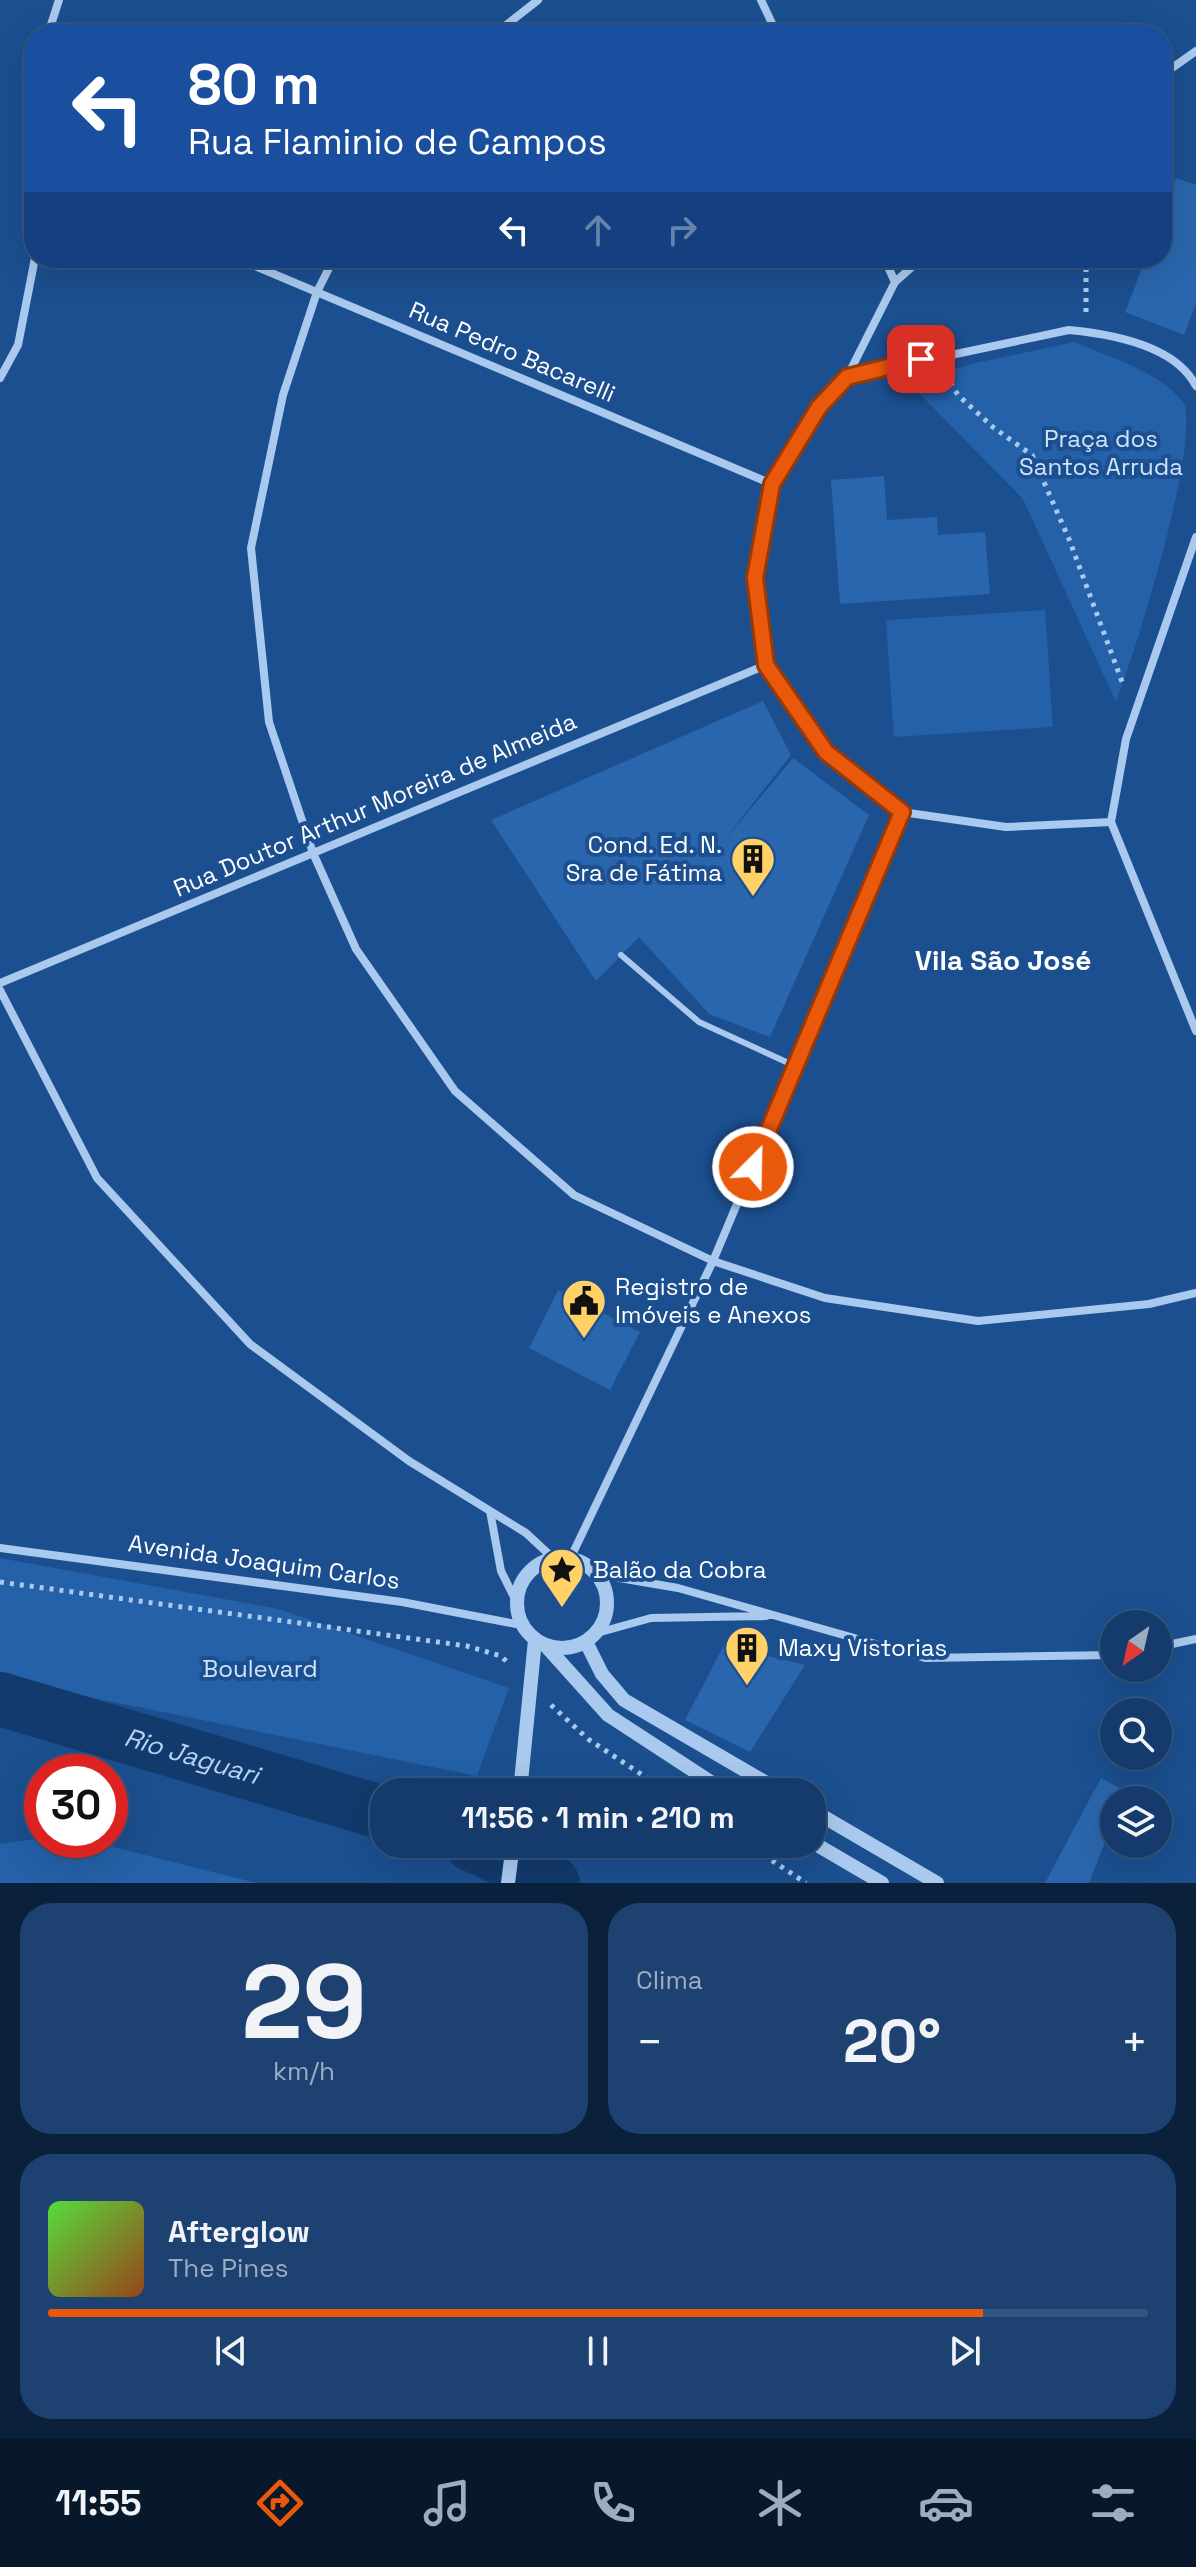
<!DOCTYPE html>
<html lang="pt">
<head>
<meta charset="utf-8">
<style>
  body { margin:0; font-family:"Space Grotesk",sans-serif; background:#1d4271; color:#f1f3f6; height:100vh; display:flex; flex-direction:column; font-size:30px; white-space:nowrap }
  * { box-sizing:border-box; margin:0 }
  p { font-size:26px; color:#9dadc1 }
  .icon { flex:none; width:44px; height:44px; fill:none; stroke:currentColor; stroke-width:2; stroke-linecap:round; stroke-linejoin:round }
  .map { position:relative; height:1883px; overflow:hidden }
  .panel { display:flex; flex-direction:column; gap:20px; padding:20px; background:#0b203b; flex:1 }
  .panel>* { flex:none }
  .banner { position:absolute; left:24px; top:24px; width:1148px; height:244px; border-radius:32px; box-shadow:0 8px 32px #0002,0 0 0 2px #33557e; background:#1a4fa0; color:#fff; overflow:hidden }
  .needle { width:52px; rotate:214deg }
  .controls { position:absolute; left:1100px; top:1610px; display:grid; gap:16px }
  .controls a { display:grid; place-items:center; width:72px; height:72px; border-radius:50%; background:#143b6b; box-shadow:0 8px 32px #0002,0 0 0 2px #33557e; font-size:40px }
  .speed { position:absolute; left:24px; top:1754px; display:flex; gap:16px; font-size:40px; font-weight:700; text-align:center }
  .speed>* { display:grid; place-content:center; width:104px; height:104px; border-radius:50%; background:#143b6b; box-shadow:0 8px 32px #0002,0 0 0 2px #33557e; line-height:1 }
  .speed .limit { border:12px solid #d22; background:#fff; color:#111 }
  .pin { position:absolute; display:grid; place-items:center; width:68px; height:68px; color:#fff; margin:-34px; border-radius:16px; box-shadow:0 4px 12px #0006 }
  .me { position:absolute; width:88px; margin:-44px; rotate:23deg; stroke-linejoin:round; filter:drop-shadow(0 0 6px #0008) }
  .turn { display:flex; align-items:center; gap:28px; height:168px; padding:0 32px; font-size:36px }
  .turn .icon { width:104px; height:104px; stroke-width:2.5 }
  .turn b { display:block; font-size:56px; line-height:68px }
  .lanes { display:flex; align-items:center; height:76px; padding:0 32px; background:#0003; justify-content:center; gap:40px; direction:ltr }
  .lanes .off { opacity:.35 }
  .big { font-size:60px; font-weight:800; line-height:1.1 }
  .panel .widget { flex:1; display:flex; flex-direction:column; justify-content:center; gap:12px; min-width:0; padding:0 28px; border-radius:32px; background:#1d4271 }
  .panel .dial { align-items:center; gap:0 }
  .dial b { font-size:104px; line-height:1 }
  .song { display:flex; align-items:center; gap:24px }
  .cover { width:96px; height:96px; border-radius:12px; background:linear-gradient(135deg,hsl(110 70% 55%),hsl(20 70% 35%)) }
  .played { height:8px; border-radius:4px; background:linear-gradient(90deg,#ea580c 85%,#33557e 85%) }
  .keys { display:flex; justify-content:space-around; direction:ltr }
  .heat { display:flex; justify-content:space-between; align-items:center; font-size:44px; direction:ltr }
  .panel .tiles { flex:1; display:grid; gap:20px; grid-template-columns:1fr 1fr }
  .widget:last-child { grid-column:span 2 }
  .trip { position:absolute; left:370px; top:1778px; width:456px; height:80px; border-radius:32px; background:#143b6b; box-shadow:0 8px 32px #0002,0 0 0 2px #33557e; font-weight:800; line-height:80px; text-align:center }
  .tabs { display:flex; height:128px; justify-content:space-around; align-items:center; background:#08182b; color:#9dadc1 }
  .tabs .icon { width:56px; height:56px }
  .tabs .current { color:#ea580c }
  .tabs b { font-size:36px; color:#f1f3f6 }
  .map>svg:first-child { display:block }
  .green { fill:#2461a8 }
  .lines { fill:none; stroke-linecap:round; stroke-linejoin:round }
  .river { stroke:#123a6d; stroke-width:54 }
  .building { fill:#2a66ad }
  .path { stroke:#a9c9ee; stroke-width:5; stroke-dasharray:4 6; stroke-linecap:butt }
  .service { stroke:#a9c9ee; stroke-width:6 }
  .minor { stroke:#a9c9ee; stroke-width:8 }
  .tertiary { stroke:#a9c9ee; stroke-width:14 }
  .route-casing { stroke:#983908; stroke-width:20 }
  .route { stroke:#ea580c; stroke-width:14 }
  .labels { text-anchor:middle; stroke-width:8; stroke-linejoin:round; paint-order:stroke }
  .street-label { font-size:24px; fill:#fff; stroke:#1b4f8f }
  .park-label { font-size:24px; fill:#cfe3fa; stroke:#1b4f8f }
  .poi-label { font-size:24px; fill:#fff; stroke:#1b4f8f; text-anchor:start }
  .water-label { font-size:26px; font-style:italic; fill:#b5d3f5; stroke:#1b4f8f }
  .quarter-label { font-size:28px; font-weight:bold; fill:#fff; stroke:#1b4f8f }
</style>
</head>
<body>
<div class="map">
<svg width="1196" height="1883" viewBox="0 0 1196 1883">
  <rect width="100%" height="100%" fill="#1b4f8f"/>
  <path class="green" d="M1075,342C1109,357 1164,373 1185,405C1196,458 1138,644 1116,702L1023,499L909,383L975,363Z
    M1045,610L1053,727L894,737L886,620Z
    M0,1558L279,1609L509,1688L477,1776L0,1679Z
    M42,1838L86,1840L257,1883H0V1844Z"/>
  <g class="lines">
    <g class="river">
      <path id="s1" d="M0,1699L384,1813"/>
      <path d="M471,1844L553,1883"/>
    </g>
  </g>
  <path class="building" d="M1176,178L1196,185V304L1184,335L1125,312L1146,258H1162V215Z
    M884,476L887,520L937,517L938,535L985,532L990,594L840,604L831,480Z
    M763,701L791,755L721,844L793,758L869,815L770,1037L709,1014L639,937L596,981L491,820Z
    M558,1290L640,1332L610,1390L529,1348Z
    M724,1645L805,1665L750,1752L685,1720Z
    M1101,1778L1125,1791L1121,1800H1114V1819L1089,1883H1045Z
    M219,1876L249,1882V1883H218Z"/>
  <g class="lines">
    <path class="path" d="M1086,258V315
      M945,374L958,395L994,428L1032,455L1069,539L1124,687
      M0,1582L467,1646L501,1656L510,1665
      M551,1705L588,1739L668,1792
      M747,1844L806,1883"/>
    <path class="service" d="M621,955L699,1022L795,1066"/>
    <path class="minor" d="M761,0L777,34
      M48,34L59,0
      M495,34L538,0
      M1162,75L1196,51
      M34,78L27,146L34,235
      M236,258L772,484
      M334,258L317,292L283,395L251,548L269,722L313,853L356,949L455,1091L574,1195L713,1261L825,1298L978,1321L1149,1304L1196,1293
      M884,258L895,282
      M922,258L895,282L847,377L819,407L772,484L755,578L766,665L826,752L902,812L1006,827L1111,822
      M847,377L1069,330C1111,334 1175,345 1196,386
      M0,378L18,345L35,258
      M1111,822L1126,739L1196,537
      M1111,822L1196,1031
      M0,983L766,665
      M0,990L97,1178L250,1344L409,1461L526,1533L554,1559
      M490,1511L501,1571L516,1601
      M0,1548L402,1602L521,1625
      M570,1559L713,1261L902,812
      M596,1574L678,1588L925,1658L1114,1655
      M597,1633L651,1618L766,1616
      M1158,1647L1196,1639"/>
    <path class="tertiary" d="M517 1603a45 45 0 1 1 90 0a45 45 0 1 1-90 0Z
      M586,1642L602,1674L624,1700L782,1792
      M546,1646L608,1715L726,1792
      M520,1792L535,1640
      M812,1810L937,1883
      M812,1842L882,1883
      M508,1883L513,1844"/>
  </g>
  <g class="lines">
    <g class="route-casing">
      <path id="route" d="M753,1167L902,812L826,752L766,665L755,578L772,484L819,407L847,377L921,359"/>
    </g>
    <use href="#route" class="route"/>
  </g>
  <defs>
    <g id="building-pin" transform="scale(2.3)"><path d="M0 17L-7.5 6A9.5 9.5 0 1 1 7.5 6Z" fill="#ffd166" stroke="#1b4f8f"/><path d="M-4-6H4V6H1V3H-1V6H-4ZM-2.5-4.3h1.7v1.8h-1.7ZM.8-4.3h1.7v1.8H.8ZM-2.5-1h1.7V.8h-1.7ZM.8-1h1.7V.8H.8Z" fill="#111"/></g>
    <g id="civic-pin" transform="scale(2.3)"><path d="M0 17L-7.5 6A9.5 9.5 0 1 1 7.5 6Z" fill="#ffd166" stroke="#1b4f8f"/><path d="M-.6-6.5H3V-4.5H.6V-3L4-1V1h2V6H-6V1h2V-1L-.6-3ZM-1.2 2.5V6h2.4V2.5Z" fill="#111"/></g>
    <g id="sight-pin" transform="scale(2.3)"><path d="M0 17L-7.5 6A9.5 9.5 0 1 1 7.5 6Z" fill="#ffd166" stroke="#1b4f8f"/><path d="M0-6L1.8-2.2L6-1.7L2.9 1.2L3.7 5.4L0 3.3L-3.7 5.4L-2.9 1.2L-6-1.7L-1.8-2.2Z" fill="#111"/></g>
  </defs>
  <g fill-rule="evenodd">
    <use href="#building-pin" x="753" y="859"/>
    <use href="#civic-pin" x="584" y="1301"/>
    <use href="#sight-pin" x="562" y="1570"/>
    <use href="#building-pin" x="747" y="1648"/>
  </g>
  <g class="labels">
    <g class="street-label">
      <text transform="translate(512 352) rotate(23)" y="8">Rua Pedro Bacarelli</text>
      <text transform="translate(375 805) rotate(-23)" y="8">Rua Doutor Arthur Moreira de Almeida</text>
      <text transform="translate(264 1562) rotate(8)" y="8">Avenida Joaquim Carlos</text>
    </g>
    <g class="park-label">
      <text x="1101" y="447">Praça dos<tspan x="1101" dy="28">Santos Arruda</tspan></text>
      <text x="260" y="1677">Boulevard</text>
    </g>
    <g class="poi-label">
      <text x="722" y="853" text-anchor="end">Cond. Ed. N.<tspan x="722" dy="28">Sra de Fátima</tspan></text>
      <text x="615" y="1295">Registro de<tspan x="615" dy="28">Imóveis e Anexos</tspan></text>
      <text x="593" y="1578">Balão da Cobra</text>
      <text x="778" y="1656">Maxy Vistorias</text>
    </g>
    <g class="water-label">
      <text dy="9" stroke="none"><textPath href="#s1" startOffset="200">Rio Jaguari</textPath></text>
    </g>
    <g class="quarter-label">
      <text x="1003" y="970">Vila São José</text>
    </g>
  </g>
</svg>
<div class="controls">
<a><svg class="needle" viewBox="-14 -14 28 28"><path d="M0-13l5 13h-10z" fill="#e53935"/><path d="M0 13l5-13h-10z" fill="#9dadc1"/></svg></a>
<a><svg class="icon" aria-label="search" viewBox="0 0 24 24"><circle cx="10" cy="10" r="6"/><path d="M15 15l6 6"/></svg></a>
<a><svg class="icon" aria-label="layers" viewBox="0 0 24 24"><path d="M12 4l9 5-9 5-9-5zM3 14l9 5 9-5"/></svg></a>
</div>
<div class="speed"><div class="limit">30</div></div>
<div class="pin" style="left:921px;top:359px;background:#d93025"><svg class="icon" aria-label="arrive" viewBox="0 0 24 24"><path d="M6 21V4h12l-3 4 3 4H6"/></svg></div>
<svg class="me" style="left:753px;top:1167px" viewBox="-20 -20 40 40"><circle r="17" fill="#ea580c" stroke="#fff" stroke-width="3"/><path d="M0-11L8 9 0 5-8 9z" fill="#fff"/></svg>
<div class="trip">11:56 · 1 min · 210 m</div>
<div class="banner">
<div class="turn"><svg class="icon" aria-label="left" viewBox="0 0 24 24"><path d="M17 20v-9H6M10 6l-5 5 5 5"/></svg><div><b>80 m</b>Rua Flaminio de Campos</div></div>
<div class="lanes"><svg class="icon" aria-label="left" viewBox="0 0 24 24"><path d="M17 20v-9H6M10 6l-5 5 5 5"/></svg><svg class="icon off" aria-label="ahead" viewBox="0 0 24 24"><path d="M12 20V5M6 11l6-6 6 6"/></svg><svg class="icon off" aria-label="right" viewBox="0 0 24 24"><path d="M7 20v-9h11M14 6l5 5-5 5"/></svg></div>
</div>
</div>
<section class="panel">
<div class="tiles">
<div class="widget dial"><b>29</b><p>km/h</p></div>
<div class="widget"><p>Clima</p>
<div class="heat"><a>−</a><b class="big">20°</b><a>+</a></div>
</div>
<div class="widget">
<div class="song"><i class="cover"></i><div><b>Afterglow</b><p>The Pines</p></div></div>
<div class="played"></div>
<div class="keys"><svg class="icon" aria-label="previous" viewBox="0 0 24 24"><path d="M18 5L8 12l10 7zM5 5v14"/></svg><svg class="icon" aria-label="pause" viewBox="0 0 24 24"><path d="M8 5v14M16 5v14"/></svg><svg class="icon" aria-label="next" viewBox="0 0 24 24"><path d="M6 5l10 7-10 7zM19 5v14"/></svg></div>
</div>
</div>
</section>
<nav class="tabs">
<b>11:55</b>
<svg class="icon current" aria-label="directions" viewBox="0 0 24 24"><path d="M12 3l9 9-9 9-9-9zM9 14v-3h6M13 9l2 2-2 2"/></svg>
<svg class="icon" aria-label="music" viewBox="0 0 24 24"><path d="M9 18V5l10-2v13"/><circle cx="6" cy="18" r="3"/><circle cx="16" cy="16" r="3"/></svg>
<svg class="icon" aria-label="phone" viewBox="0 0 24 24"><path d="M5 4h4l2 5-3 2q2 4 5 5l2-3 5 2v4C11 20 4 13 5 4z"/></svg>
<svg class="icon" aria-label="climate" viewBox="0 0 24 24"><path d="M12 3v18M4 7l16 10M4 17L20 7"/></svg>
<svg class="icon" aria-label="car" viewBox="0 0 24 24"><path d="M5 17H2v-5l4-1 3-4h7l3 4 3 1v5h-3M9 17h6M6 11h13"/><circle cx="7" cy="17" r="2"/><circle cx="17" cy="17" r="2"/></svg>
<svg class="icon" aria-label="filters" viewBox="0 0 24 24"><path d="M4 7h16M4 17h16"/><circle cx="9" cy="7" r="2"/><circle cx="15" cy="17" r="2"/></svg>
</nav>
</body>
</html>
